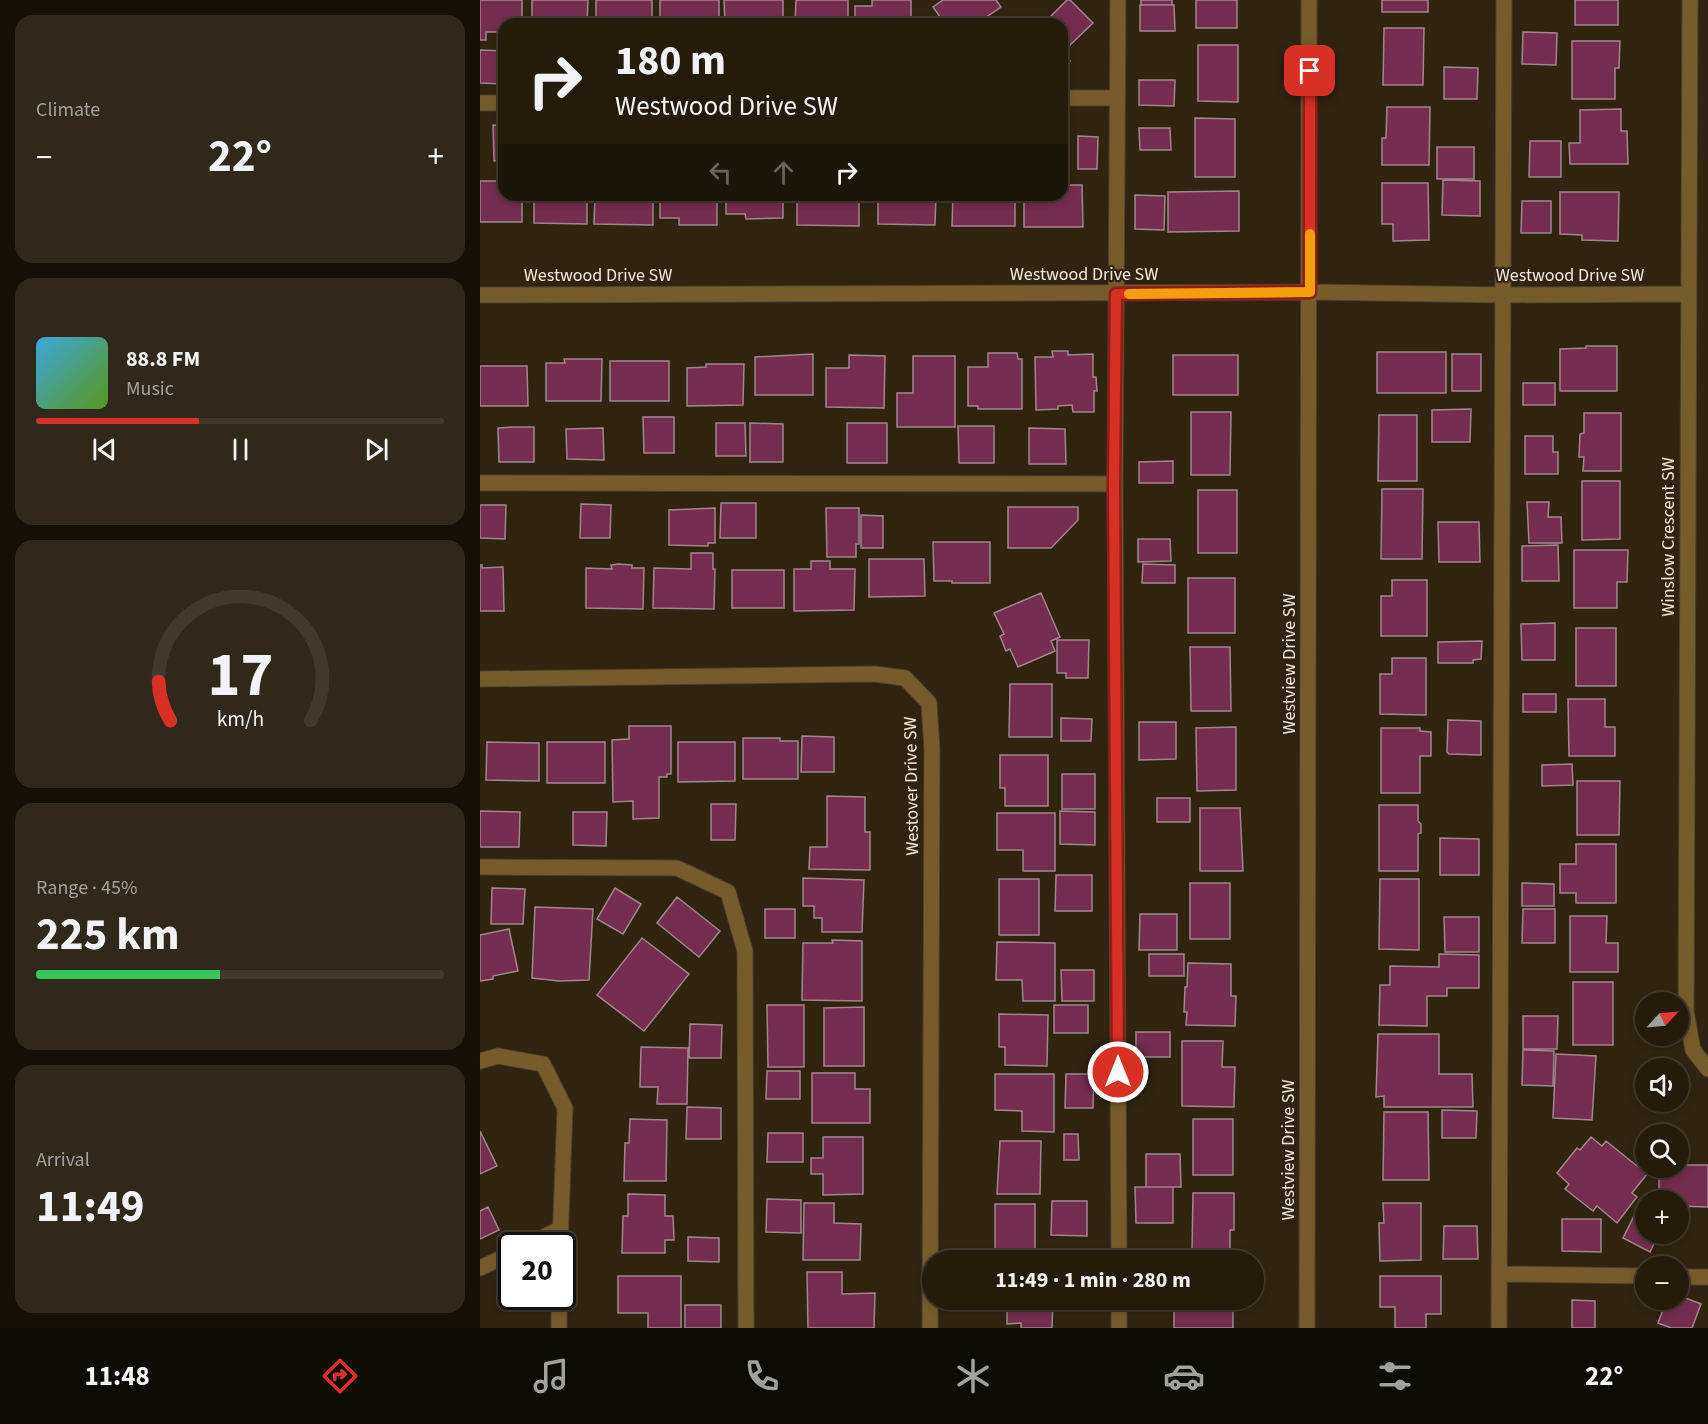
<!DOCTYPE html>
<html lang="en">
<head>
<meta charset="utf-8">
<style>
  body { margin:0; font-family:"Source Sans 3",sans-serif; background:#30281b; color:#f1f3f6; height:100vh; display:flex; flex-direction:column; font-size:22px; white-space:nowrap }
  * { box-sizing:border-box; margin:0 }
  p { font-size:20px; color:#a3a19d }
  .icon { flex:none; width:33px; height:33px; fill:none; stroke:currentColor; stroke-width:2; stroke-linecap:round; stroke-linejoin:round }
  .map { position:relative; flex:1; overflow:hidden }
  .side { display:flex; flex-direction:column; gap:15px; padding:15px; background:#140f07; width:480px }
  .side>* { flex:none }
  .banner { position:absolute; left:18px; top:18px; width:570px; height:183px; border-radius:18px; box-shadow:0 3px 9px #0003,0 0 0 2px #41392e; background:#241b0d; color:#f1f3f6; overflow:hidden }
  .needle { width:39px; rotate:64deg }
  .fabs { position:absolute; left:1155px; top:992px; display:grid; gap:12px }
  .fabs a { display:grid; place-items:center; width:54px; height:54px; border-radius:50%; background:#241b0d; box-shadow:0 3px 9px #0003,0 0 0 2px #41392e; font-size:30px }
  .speed { position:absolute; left:18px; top:1232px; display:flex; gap:12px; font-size:30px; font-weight:700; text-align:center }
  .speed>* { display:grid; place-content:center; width:78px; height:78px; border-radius:50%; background:#241b0d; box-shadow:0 3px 9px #0003,0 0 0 2px #41392e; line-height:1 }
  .speed .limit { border:3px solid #111; border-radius:9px; background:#fff; color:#111 }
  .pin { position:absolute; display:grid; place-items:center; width:51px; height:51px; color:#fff; margin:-26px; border-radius:12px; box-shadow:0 3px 9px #0006 }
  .me { position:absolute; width:66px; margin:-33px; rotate:0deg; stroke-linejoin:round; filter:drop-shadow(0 0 4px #0008) }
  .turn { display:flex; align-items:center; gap:21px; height:126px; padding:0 18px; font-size:27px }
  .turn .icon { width:78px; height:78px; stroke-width:2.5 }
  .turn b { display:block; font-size:42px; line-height:51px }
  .lanes { display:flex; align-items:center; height:57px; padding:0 18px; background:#0003; justify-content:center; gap:30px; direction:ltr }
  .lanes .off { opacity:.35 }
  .big { font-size:45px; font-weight:700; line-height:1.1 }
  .side .widget { flex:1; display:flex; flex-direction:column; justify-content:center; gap:9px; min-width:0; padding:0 21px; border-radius:18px; background:#30281b }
  .side .dial { align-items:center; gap:0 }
  .dial svg { height:156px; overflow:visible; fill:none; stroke:#41392e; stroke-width:7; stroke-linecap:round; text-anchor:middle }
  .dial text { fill:#f1f3f6; stroke:none }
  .song { display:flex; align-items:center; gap:18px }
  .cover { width:72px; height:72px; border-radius:9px; background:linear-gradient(135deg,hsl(200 70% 55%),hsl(90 70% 35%)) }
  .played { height:6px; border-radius:3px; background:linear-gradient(90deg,#d93025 40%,#41392e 40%) }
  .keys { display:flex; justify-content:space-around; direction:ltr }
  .heat { display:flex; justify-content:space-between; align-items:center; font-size:33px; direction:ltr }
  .charge { height:9px; border-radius:4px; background:linear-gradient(90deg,#34c759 45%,#41392e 0) }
  .trip { position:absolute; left:442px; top:1250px; width:342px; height:60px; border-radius:30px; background:#241b0d; box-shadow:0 3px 9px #0003,0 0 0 2px #41392e; font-weight:700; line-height:60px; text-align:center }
  .tab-bar { display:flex; height:96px; justify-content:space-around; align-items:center; background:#0e0b05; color:#a3a19d }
  .tab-bar .icon { width:42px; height:42px }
  .tab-bar .active { color:#d93025 }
  .tab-bar b { font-size:27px; color:#f1f3f6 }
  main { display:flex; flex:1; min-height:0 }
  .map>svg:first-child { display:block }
  .building { fill:#742d4e; stroke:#a0858f; stroke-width:1.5 }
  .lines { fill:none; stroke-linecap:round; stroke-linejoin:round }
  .minor-casing { stroke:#4b402e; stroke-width:17 }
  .minor { stroke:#765c2a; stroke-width:15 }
  .route-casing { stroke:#8d1f18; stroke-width:15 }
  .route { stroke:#d93025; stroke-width:10 }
  .slow { stroke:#f59e0b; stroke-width:10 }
  .labels { text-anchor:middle; stroke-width:4.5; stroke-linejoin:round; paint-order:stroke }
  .street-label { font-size:18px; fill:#f2eade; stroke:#302411 }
</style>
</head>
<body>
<main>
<section class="side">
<div class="widget"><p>Climate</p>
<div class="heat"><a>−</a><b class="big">22°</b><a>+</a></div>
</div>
<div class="widget">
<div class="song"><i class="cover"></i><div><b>88.8 FM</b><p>Music</p></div></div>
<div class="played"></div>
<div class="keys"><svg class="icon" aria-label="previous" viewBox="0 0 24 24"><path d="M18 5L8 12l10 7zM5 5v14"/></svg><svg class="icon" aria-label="pause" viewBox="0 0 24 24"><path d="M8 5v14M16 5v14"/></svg><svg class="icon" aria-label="next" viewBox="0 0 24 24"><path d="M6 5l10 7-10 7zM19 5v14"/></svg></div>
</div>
<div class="widget dial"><svg viewBox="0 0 100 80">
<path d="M14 69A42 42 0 1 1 86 69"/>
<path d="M14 69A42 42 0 0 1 8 49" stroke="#d93025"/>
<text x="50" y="56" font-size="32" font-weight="700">17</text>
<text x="50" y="72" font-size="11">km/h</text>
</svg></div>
<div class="widget"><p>Range · 45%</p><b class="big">225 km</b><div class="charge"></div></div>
<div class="widget"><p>Arrival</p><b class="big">11:49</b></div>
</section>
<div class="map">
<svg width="1228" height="1328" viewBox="0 0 1228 1328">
  <rect width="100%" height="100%" fill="#302411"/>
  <path class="building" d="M0,0H42V24H24V32H6V40H0Z
    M52,0H108L107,24H52Z
    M116,0H172V24H116Z
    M180,0H239V24H180Z
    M244,0H303V24H245Z
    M316,0H368V23H315Z
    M392,0H431V24H375V6H392Z
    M463,0H516L521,7L496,24H465L453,7Z
    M587,0H590L613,23L588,47L582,41V24L564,23Z
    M661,0H692V5H661Z
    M716,0H757V28H716Z
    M902,0H948V12H902Z
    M1095,0H1138V25H1095Z
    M660,5H694L695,31H660Z
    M904,28H944L943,85H903Z
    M1043,32L1077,33L1076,65L1042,64Z
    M1092,41H1140L1139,68H1135V99H1092Z
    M718,45H758V102L718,101Z
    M0,50L23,51V84L0,83Z
    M582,53L590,61L582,69Z
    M964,67L998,68L997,99H964Z
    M659,80H695L694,106L659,105Z
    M907,107H950L949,165H902V138H906Z
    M1141,109V131H1147L1148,164H1090L1089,143H1100V110Z
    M715,118L755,119V177H715Z
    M13,125H24V160L14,161Z
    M659,128H690L691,150H660Z
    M598,136L618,137L617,169H598Z
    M1050,141H1081V177H1049Z
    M957,147H994V179H957Z
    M963,180L1000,181V216L962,215Z
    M0,181H24V195H42V222H0Z
    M902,183H948L949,240L913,241V224H902Z
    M582,185H602L603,227H544V195H582Z
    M759,191V231L688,232V192Z
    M1080,192H1139L1138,241L1102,240V235L1080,234Z
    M54,195H107V224L54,223Z
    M115,195H173V225L114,224Z
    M180,195H237V225H199V218H180Z
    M246,195H303V218L266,219L265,214H246Z
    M317,195H379V226L317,225Z
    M398,195H456L455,225L398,224Z
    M473,195H535V226H472Z
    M655,195L685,196L684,230L655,229Z
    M1042,201H1071V233H1041Z
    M1106,346H1137V391H1080V349L1106,348Z
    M572,351H588V355L613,354V377H616L617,391H614V412H593L592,405L578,406V409L556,410L555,357H573Z
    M897,352H966V393H897Z
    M508,353H537L538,359H542V409H498V406H488V367H508Z
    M333,354V395H275V357Z
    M972,354H1001V391H972Z
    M369,355L405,356L404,408L346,407V368H369Z
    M693,355H758V395H693Z
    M433,356H475V427H417V393H433Z
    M84,359H122L121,401H66V363H85Z
    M130,361H189V401H130Z
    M226,364H264L263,405L207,406V368L226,367Z
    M0,366H47L48,406H0Z
    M1043,383H1075V405H1043Z
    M991,409L990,442H952V410Z
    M711,412H751L750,475H711Z
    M1104,413H1141V471H1103L1104,457H1099L1100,434L1104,433Z
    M899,415H937V481H898Z
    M163,417H194V453H164Z
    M236,423H265L266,456H236Z
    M270,423L303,424V462H270Z
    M367,423H407V463H367Z
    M478,426H514V463H479Z
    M34,427H54V462H19L18,428Z
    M123,428L124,460L87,459L86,429Z
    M549,428L585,429L586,464H549Z
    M1045,436H1073V452H1078V474H1045Z
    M693,461V483H659V462Z
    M1102,481H1140V539L1102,540Z
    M902,489H943L942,559H901Z
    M718,490H757V553H718Z
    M1047,502H1069L1068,517H1081L1082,543H1049Z
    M241,503H276V538H240Z
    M101,504L131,505L130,538H100Z
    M0,505H26L25,539L0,538Z
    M528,507H598V520L571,548H528Z
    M235,508V543H228V546L189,545V510Z
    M346,508H379V544H376V557H347Z
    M381,515L403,516V548H381Z
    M958,522H999L1000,562H959Z
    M658,539H690L691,561L658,562Z
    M453,542H510V583H472V581H454Z
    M1078,545L1079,581H1042V546Z
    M1094,550H1148L1147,582H1137V608H1094Z
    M211,553H233V569H235L234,609L173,608L174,568L211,569Z
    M389,559H444L445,596L389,597Z
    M331,561H350V569H375L374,610L314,611V569H331Z
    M138,564L152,565V568H164L163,609L106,608V568L132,569L131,565Z
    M663,564L695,565V583H662Z
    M0,565H2V568L23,567L24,611H0Z
    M252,570H304V608H252Z
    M708,578H755V633H708Z
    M912,580H947V636H901V596H912Z
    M561,593L580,637L571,641L575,651L538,667L530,649L526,651L520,636L524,634L514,613Z
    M1075,623V660H1042L1041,624Z
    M1096,628H1136V686H1096Z
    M577,640H609L608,678H586V673H577Z
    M1002,641L1001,659L993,660V663H958V642Z
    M710,647H750L751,711H711Z
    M912,658H946V715L900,714V674H912Z
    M530,684H572V737H529Z
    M1043,694H1076V712H1043Z
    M1088,699H1125V727H1135V756H1089Z
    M581,718L612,719L611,741H581Z
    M968,720L1001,721V755L969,754L967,752Z
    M659,722H696V759L659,760Z
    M149,726H191V774H187V777H179V818L153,819V801L133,802L132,740L149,739Z
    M756,727V790L717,791L716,728Z
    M901,728H940V731L951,732V756H940V793H901Z
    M322,736L354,737V772H321Z
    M263,738H300V741H318V779H263Z
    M7,742L59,743V781L6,780Z
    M67,742H125V783H67Z
    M198,742H255V781L198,782Z
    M520,755H568V806H525V788H520Z
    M1092,764L1093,785L1062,786V765Z
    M582,774H615V809H582Z
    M1097,781H1140L1139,835H1097Z
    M347,796L385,797V832H390V870L329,869L330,847H347Z
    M677,798H710V822H677Z
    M231,804H256L255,840H231Z
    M899,805H938V821L941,824V833L938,834V871H899Z
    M720,808H760L763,871H720Z
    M0,811L40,812L39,847H0Z
    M580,811L615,812V845L580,844Z
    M93,812H127L126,846L93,845Z
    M517,813H575V871H543V850H517Z
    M960,838L999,839V875H960Z
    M1096,844H1136V903H1096V893H1080V864H1096Z
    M576,875H612V911H575Z
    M323,878L384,880L382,932H342V918H334V906H323Z
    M519,879H559V935H519Z
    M900,879H939V950L899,949Z
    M710,883H750V939H710Z
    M1042,883L1074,884V906H1042Z
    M12,888L45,889L43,924H11Z
    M135,888L161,904L143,934L117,919Z
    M197,897L240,931L219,957L177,923Z
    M55,907L113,909L109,980L79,981L52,978Z
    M285,909H315V938H285Z
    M1043,909H1075V943H1042Z
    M660,914H697V950H659Z
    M1090,916H1127L1126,943H1138V972H1090Z
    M964,917H999V952H965Z
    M29,929L38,971L13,976V979L0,981V935Z
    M162,938L209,974L164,1031L117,995Z
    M352,940L382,941V1001L322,1000L323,943H353Z
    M517,942L575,943V1001H543L542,980H516Z
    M669,954H704V976H669Z
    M959,954L999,955V988H967V996H947V1026L899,1025L900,985H910V966L959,967Z
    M708,963L751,964V996H756L755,1026L706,1025L707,1012H704L705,987H707Z
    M581,970H614V1001H582Z
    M1093,982H1133V1045H1093Z
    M287,1005H324V1067H288Z
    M574,1005H608V1033H574Z
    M384,1007V1066H344V1008Z
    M519,1014L568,1015L567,1066L525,1065V1047H519Z
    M1043,1016H1078L1077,1049H1043Z
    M210,1024L242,1025L241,1058H209Z
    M656,1032H690V1057H656Z
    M898,1034H959V1074H992L993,1107H904V1096L896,1097Z
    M702,1041H743L742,1067H755L754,1107L702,1106Z
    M161,1047L208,1048L207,1104H177L178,1087H160Z
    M1043,1050L1074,1051L1073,1086L1042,1085Z
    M1076,1054L1116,1056L1112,1120L1073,1118Z
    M287,1071H320V1099H286Z
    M332,1073H375V1089H390V1123H332Z
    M515,1074H574V1132L542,1131V1111L515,1110Z
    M586,1074H614L613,1108H585Z
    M207,1107L241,1108V1139H206Z
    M962,1110L997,1111L996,1138H962Z
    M904,1112H948L949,1180H903Z
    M150,1119L187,1120L186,1181H144L145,1143H149Z
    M713,1119H753V1175H713Z
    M0,1131L17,1166L0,1174Z
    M288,1133H323V1162H287Z
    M584,1134H598L599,1160H584Z
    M343,1137H383V1194L343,1195V1174H331V1158H343Z
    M1111,1137L1122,1146L1126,1141L1167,1174L1152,1193L1157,1197L1137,1223L1117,1206L1113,1211L1085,1189L1089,1184L1077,1173L1097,1148L1100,1150Z
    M520,1141H561L560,1194H517Z
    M666,1154H700L701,1187H666Z
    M1201,1165H1228V1207L1198,1206V1200H1179V1169H1201Z
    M655,1187H693V1223H656Z
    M713,1193H754V1230H750V1252H712Z
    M148,1194L185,1195V1216H193L194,1240H185V1253H142L143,1216H148Z
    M287,1199L321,1200V1233L286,1232Z
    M572,1201H607V1236L571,1235Z
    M324,1203H354V1223L381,1224L380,1260H323Z
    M903,1203H941V1260L900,1261L899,1223H904Z
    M515,1204H555V1260H515Z
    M8,1207L19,1230L0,1239V1211Z
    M1157,1210L1166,1214V1233H1179L1170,1252L1143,1238Z
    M1082,1219H1121V1252L1082,1251Z
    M964,1226H997L998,1259H963Z
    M208,1237L239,1238V1262L208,1261Z
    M327,1272H362V1294L395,1293L394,1328H328Z
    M138,1276H201V1328H168V1313H138Z
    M900,1276H961V1314H946V1328H915V1307H900Z
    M1198,1295L1221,1304L1212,1328H1191L1178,1323L1187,1299H1198Z
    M527,1299H573L572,1328H541V1323L527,1324Z
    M694,1299H753V1328H694Z
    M1092,1300L1115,1301V1328H1092Z
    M205,1305H241V1328H205Z"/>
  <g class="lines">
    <g class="minor-casing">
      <path id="minor" d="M638,0L635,484L639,1260
        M1210,0L1206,1011L1213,1050L1228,1069
        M582,98H637
        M0,103H24
        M0,295L830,292L1023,295L1208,294
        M0,483L635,484
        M0,679L395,674L425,678L449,703L452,749L450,1328
        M0,867L197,868L248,892L265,951L266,1328
        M0,1061L18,1056L63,1064L85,1108L80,1245
        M47,1245L80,1229
        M0,1268L32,1253
        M1019,1274L1166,1276
        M1198,1277H1228
        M639,1299V1328
        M79,1328V1296
        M827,1328L829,0
        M1019,1328L1024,0"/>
    </g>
    <use href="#minor" class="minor"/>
  </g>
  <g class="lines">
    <g class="route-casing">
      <path id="route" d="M638,1072L634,484L636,294L830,292V71"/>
    </g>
    <use href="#route" class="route"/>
    <path class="slow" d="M649,294L830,292V234"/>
  </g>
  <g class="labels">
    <g class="street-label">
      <text x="604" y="280">Westwood Drive SW</text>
      <text x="118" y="281">Westwood Drive SW</text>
      <text x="1090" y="281">Westwood Drive SW</text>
      <text transform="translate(1188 537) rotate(-90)" y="6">Winslow Crescent SW</text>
      <text transform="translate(809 664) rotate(-90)" y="6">Westview Drive SW</text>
      <text transform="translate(431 786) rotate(-91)" y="6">Westover Drive SW</text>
      <text transform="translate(808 1150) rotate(-90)" y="6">Westview Drive SW</text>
    </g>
  </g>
</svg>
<div class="fabs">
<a><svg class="needle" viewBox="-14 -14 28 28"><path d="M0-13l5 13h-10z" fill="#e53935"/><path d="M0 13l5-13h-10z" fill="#a3a19d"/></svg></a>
<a><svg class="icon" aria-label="sound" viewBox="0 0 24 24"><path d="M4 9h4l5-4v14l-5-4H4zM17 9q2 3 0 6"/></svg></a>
<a><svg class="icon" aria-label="search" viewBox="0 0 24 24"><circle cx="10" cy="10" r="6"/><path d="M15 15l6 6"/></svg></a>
<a>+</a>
<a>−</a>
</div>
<div class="speed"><div class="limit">20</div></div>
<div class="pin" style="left:830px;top:71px;background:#d93025"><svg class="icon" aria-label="arrive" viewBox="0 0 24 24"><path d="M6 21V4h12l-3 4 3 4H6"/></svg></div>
<svg class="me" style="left:638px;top:1072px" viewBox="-20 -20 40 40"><circle r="17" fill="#d93025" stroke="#fff" stroke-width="3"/><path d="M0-11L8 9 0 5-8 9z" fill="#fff"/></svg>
<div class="trip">11:49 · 1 min · 280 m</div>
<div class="banner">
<div class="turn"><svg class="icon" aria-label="right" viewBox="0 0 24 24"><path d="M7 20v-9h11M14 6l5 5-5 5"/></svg><div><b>180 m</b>Westwood Drive SW</div></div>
<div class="lanes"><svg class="icon off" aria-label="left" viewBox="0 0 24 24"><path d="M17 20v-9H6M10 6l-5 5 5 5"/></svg><svg class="icon off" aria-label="ahead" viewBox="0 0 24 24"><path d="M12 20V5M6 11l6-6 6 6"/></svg><svg class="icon" aria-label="right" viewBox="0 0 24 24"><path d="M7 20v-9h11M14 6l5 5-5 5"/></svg></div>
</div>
</div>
</main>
<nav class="tab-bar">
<b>11:48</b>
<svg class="icon active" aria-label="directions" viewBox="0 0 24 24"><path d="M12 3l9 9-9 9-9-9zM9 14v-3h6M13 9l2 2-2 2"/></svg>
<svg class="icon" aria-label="music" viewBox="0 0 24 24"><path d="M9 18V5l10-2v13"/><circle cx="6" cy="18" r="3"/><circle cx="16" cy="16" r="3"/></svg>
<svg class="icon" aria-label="phone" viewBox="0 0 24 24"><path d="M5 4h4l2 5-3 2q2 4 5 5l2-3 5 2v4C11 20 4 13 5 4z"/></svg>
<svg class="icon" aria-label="climate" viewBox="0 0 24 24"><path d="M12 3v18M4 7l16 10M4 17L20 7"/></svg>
<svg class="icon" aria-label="car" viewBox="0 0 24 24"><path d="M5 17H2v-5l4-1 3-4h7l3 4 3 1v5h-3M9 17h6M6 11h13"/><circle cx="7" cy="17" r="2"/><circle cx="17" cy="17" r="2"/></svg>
<svg class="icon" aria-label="filters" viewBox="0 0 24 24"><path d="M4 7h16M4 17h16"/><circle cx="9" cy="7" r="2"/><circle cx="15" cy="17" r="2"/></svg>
<b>22°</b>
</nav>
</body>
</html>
